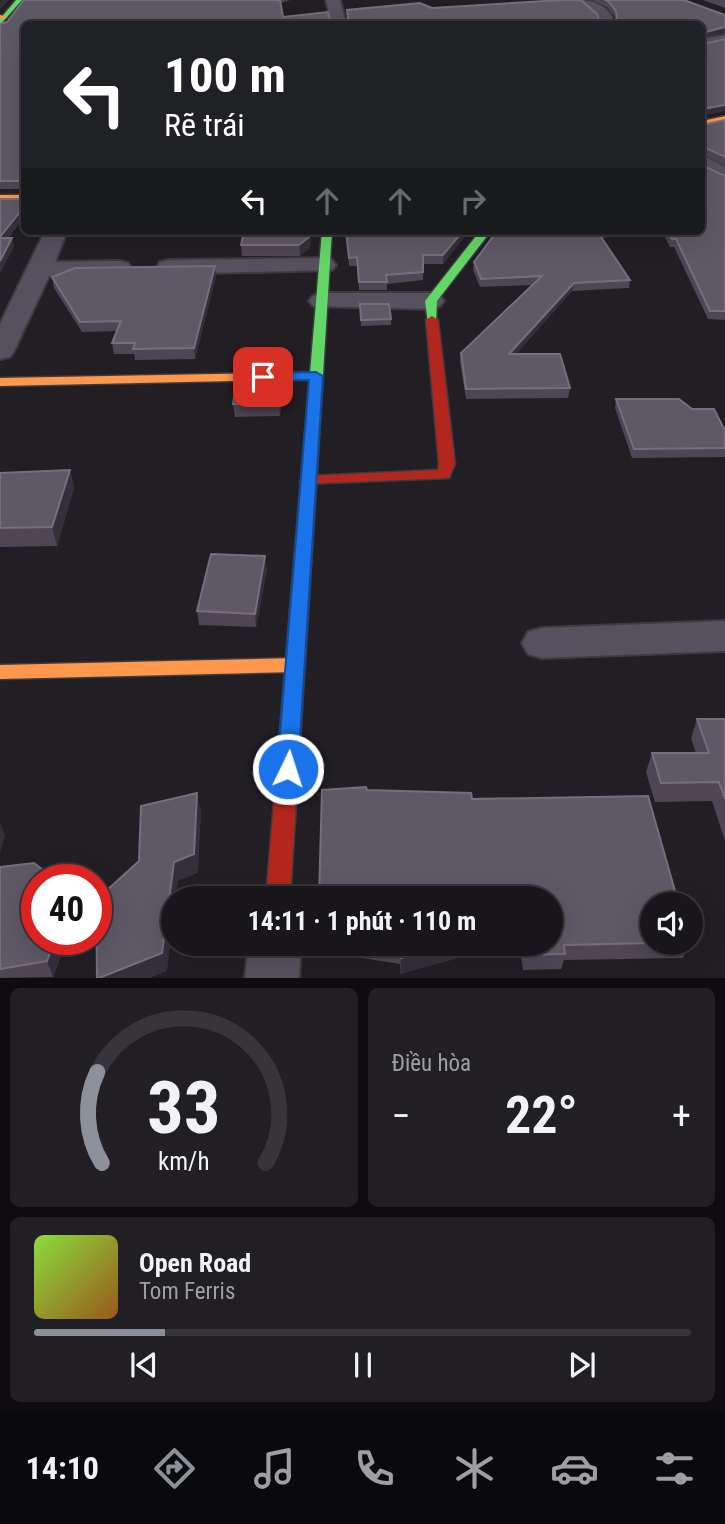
<!DOCTYPE html>
<html lang="vi">
<head>
<meta charset="utf-8">
<style>
  body { margin:0; font-family:"Roboto Condensed",sans-serif; background:#221f24; color:#f1f3f6; height:100vh; display:flex; flex-direction:column; font-size:26px; white-space:nowrap }
  * { box-sizing:border-box; margin:0 }
  p { font-size:23px; color:#9f9fa3 }
  .icon { flex:none; width:38px; height:38px; fill:none; stroke:currentColor; stroke-width:2; stroke-linecap:round; stroke-linejoin:round }
  .map { position:relative; height:978px; overflow:hidden }
  .panel { display:flex; flex-direction:column; gap:10px; padding:10px; background:#0e0c0f; flex:1 }
  .panel>* { flex:none }
  .hud { position:absolute; left:21px; top:21px; width:684px; height:214px; border-radius:10px; box-shadow:0 7px 28px #0002,0 0 0 2px #37353a; background:#202124; color:#fff; overflow:hidden }
  .controls { position:absolute; left:640px; top:892px; display:grid; gap:14px }
  .controls a { display:grid; place-items:center; width:63px; height:63px; border-radius:50%; background:#19161b; box-shadow:0 7px 28px #0002,0 0 0 2px #37353a; font-size:35px }
  .speed { position:absolute; left:21px; top:864px; display:flex; gap:14px; font-size:35px; font-weight:700; text-align:center }
  .speed>* { display:grid; place-content:center; width:91px; height:91px; border-radius:50%; background:#19161b; box-shadow:0 7px 28px #0002,0 0 0 2px #37353a; line-height:1 }
  .speed .limit { border:10px solid #d22; background:#fff; color:#111 }
  .pin { position:absolute; display:grid; place-items:center; width:60px; height:60px; color:#fff; margin:-30px; border-radius:14px; box-shadow:0 4px 10px #0006 }
  .me { position:absolute; width:77px; margin:-38px; rotate:4deg; stroke-linejoin:round; filter:drop-shadow(0 0 5px #0008) }
  .turn { display:flex; align-items:center; gap:24px; height:147px; padding:0 28px; font-size:32px }
  .turn .icon { width:91px; height:91px; stroke-width:2.5 }
  .turn b { display:block; font-size:49px; line-height:60px }
  .lanes { display:flex; align-items:center; height:66px; padding:0 28px; background:#0003; justify-content:center; gap:35px; direction:ltr }
  .lanes .off { opacity:.35 }
  .big { font-size:52px; font-weight:700; line-height:1.1 }
  .panel .tile { flex:1; display:flex; flex-direction:column; justify-content:center; gap:10px; min-width:0; padding:0 24px; border-radius:10px; background:#221f24 }
  .panel .dial { align-items:center; gap:0 }
  .dial svg { height:182px; overflow:visible; fill:none; stroke:#37353a; stroke-width:7; stroke-linecap:round; text-anchor:middle }
  .dial text { fill:#f1f3f6; stroke:none }
  .song { display:flex; align-items:center; gap:21px }
  .cover { width:84px; height:84px; border-radius:10px; background:linear-gradient(135deg,hsl(90 70% 55%),hsl(30 70% 35%)) }
  .played { height:7px; border-radius:4px; background:linear-gradient(90deg,#8c9099 20%,#37353a 20%) }
  .keys { display:flex; justify-content:space-around; direction:ltr }
  .heat { display:flex; justify-content:space-between; align-items:center; font-size:38px; direction:ltr }
  .panel .tiles { flex:1; display:grid; gap:10px; grid-template-columns:1fr 1fr }
  .tile:last-child { grid-column:span 2 }
  .trip { position:absolute; left:161px; top:886px; width:402px; height:70px; border-radius:35px; background:#19161b; box-shadow:0 7px 28px #0002,0 0 0 2px #37353a; font-weight:700; line-height:70px; text-align:center }
  .tab-bar { display:flex; height:112px; justify-content:space-around; align-items:center; background:#0a090b; color:#9f9fa3 }
  .tab-bar .icon { width:49px; height:49px }
  .tab-bar .active { color:#8c9099 }
  .tab-bar b { font-size:32px; color:#f1f3f6 }
  .map>svg:first-child { display:block }
  .lines { fill:none; stroke-linecap:round; stroke-linejoin:round }
  .street-casing { stroke:#3e3b40; stroke-width:4 }
  .fast-casing { stroke:#3e3b40; stroke-width:3 }
  .slow-casing { stroke:#3e3b40; stroke-width:3 }
  .jam-casing { stroke:#3e3b40; stroke-width:3 }
  .street { fill:#57505e; fill-rule:evenodd }
  .fast { fill:#63d668; fill-rule:evenodd }
  .slow { fill:#ff974d; fill-rule:evenodd }
  .jam { fill:#b3261e; fill-rule:evenodd }
  .wall { fill:#4e4654 }
  .shaded-wall { fill:#352f3a }
  .building { fill:#5f5865; stroke:#766f7b; stroke-width:2 }
  .route { fill:#1a73e8; stroke:#114b97; stroke-width:2 }
</style>
</head>
<body>
<div class="map">
<svg width="725" height="978" viewBox="0 0 725 978">
  <rect width="100%" height="100%" fill="#211e24"/>
  <g class="lines">
    <g class="street-casing">
      <path id="street" d="M326,0H340L346,24H332Z
        M577,0C593,0 611,6 614,24H600L599,18Z
        M725,35V43L702,47V39Z
        M702,155L725,167V182L702,170Z
        M45,231H67L55,262L119,261L128,263L131,268L128,273L119,275L49,276L14,351L10,357L0,359V324Z
        M324,258L332,260L336,265L332,270L169,274L160,272L157,267L160,262L169,260Z
        M322,293H431L440,296L444,301L440,306L431,309L313,306L309,301L313,296Z
        M725,621V651L542,658L528,654L522,643L528,632L542,628Z
        M249,943H301L299,978H245Z"/>
    </g>
    <g class="fast-casing">
      <path id="fast" d="M16,0H22L0,25V19Z
        M322,231H332L309,598L306,603H294L291,598Z
        M480,231H491L437,301L436,323H428L425,301Z"/>
    </g>
    <g class="slow-casing">
      <path id="slow" d="M0,15L8,17L0,19Z
        M725,116V122L702,127V121Z
        M0,195H24V201H0Z
        M316,372L323,376L321,379L0,386V378Z
        M295,658L302,660L305,665L302,670L295,672L0,679V665Z"/>
    </g>
    <g class="jam-casing">
      <path id="jam" d="M432,316L438,320L455,464L449,478L302,484L300,481L308,476L438,470L439,464L426,320Z
        M300,592L306,593L309,598L290,898H266L291,598L294,593Z"/>
    </g>
    <use href="#street" class="street"/>
    <use href="#fast" class="fast"/>
    <use href="#slow" class="slow"/>
    <use href="#jam" class="jam"/>
  </g>
  <path class="wall" d="M24,0H290L281,3L283,17L346,21L347,19V10L432,8L550,1L548,0H581L599,20L615,21V17L607,7L593,0H684L725,14V33L702,24H24V217L8,238L14,246L0,273V199H24V189H0V24L7,22Z
    M703,0H725V8Z
    M725,120V166L702,154V165L725,176V320L708,319L674,247H670L662,231H702V125Z
    M91,231H155L91,232Z
    M244,231H311L310,248L300,256H242L241,245Z
    M346,231H469L443,264H423V280L387,284V290H359L357,266H349Z
    M497,231H647L602,238L630,280L629,288L572,291L516,354L570,388L568,398L466,399L460,362L461,353L532,285L480,287L473,270L474,262Z
    M215,266L216,276L195,359L135,360L134,354H114L112,343L117,331L82,332L54,288L52,277Z
    M360,304L391,319V325L361,326Z
    M281,377L282,389L280,416L235,417L233,404Z
    M616,399L725,431V457L632,458L615,408Z
    M70,470L74,488L57,546L0,547V473Z
    M267,569L256,627L199,625L197,611Z
    M697,719H725V841L712,801L655,802L646,772L652,753H696L691,738Z
    M367,790L472,799L653,943H689L683,958L564,960L561,969L523,970L519,943H551Z
    M0,867L67,940L53,977L0,978Z
    M319,943H511L400,974V964L319,951Z"/>
  <path class="shaded-wall" d="M2,0H9L0,9V2Z
    M725,27V32L702,38V33Z
    M725,105V111L702,116V109Z
    M24,207V217L1,246L0,237Z
    M310,231H311L310,248L300,256L299,245Z
    M463,231H469L443,264V255Z
    M596,231H647L595,238Z
    M12,238L14,246L0,273V261Z
    M215,266L216,276L195,359L194,348Z
    M574,283L572,291L508,363L509,354Z
    M281,377L282,389L280,416L279,404Z
    M70,470L74,488L57,546L52,527Z
    M265,556L267,569L256,627L255,614Z
    M197,793L201,812L198,873L178,881L176,898H173V920L167,971L150,978H99L174,862Z
    M0,822L5,835L0,853Z
    M55,940H67L53,977L47,961Z
    M456,943H511L400,974L401,958Z"/>
  <path class="building" d="M24,0H280L283,17L328,12L330,20L346,21L348,18L347,10L420,3L432,8L561,0H581L597,14L599,20L615,21L617,18L616,11L608,1L605,0H684L725,15V27L702,33V24H24V207L0,237V199H24V181H0V24L7,22Z
    M725,39V105L702,109V42L704,44Z
    M725,120V157L702,146V121V125Z
    M702,150V165L725,176V311H710L676,239H672L668,231H702Z
    M244,231H310L309,237L299,245H241Z
    M346,231H463L443,255H423V272L386,275L387,282H359L357,257L349,258Z
    M497,231H597L630,280L574,283L509,354H560L570,388L466,389L461,353L542,276L481,279L474,262Z
    M0,238H12L0,261Z
    M215,266L194,348L133,349L135,343H112L121,321L80,322L52,277L75,268Z
    M360,304H389L391,319L361,320Z
    M237,377H281L279,404H233Z
    M616,399H679L692,409H714L725,431V448L634,449Z
    M70,470L52,527L0,528V473Z
    M211,554L265,556L255,614L197,611Z
    M697,719H725V799L719,782L661,783L652,753H709Z
    M366,787L367,790L471,793L472,799L648,796L679,905H653V943L564,945L565,954L526,955L525,943H551V898H319L322,790Z
    M197,793L194,854L174,862L162,953L99,978H97L96,889L106,891L139,861L141,806Z
    M34,863L56,880H37V940H55L47,961L0,969V867Z
    M370,943H456L401,958V948Z"/>
  <path class="route" d="M316,372L323,376L298,769L295,775L288,778L280,775L277,769L309,380L263,381L257,377L263,373Z"/>
</svg>
<div class="controls">
<a><svg class="icon" aria-label="sound" viewBox="0 0 24 24"><path d="M4 9h4l5-4v14l-5-4H4zM17 9q2 3 0 6"/></svg></a>
</div>
<div class="speed"><div class="limit">40</div></div>
<div class="pin" style="left:263px;top:377px;background:#d93025"><svg class="icon" aria-label="arrive" viewBox="0 0 24 24"><path d="M6 21V4h12l-3 4 3 4H6"/></svg></div>
<svg class="me" style="left:288px;top:769px" viewBox="-20 -20 40 40"><circle r="17" fill="#1a73e8" stroke="#fff" stroke-width="3"/><path d="M0-11L8 9 0 5-8 9z" fill="#fff"/></svg>
<div class="trip">14:11 · 1 phút · 110 m</div>
<div class="hud">
<div class="turn"><svg class="icon" aria-label="left" viewBox="0 0 24 24"><path d="M17 20v-9H6M10 6l-5 5 5 5"/></svg><div><b>100 m</b>Rẽ trái</div></div>
<div class="lanes"><svg class="icon" aria-label="left" viewBox="0 0 24 24"><path d="M17 20v-9H6M10 6l-5 5 5 5"/></svg><svg class="icon off" aria-label="ahead" viewBox="0 0 24 24"><path d="M12 20V5M6 11l6-6 6 6"/></svg><svg class="icon off" aria-label="ahead" viewBox="0 0 24 24"><path d="M12 20V5M6 11l6-6 6 6"/></svg><svg class="icon off" aria-label="right" viewBox="0 0 24 24"><path d="M7 20v-9h11M14 6l5 5-5 5"/></svg></div>
</div>
</div>
<section class="panel">
<div class="tiles">
<div class="tile dial"><svg viewBox="0 0 100 80">
<path d="M14 69A42 42 0 1 1 86 69"/>
<path d="M14 69A42 42 0 0 1 12 29" stroke="#8c9099"/>
<text x="50" y="56" font-size="32" font-weight="700">33</text>
<text x="50" y="72" font-size="11">km/h</text>
</svg></div>
<div class="tile"><p>Điều hòa</p>
<div class="heat"><a>−</a><b class="big">22°</b><a>+</a></div>
</div>
<div class="tile">
<div class="song"><i class="cover"></i><div><b>Open Road</b><p>Tom Ferris</p></div></div>
<div class="played"></div>
<div class="keys"><svg class="icon" aria-label="previous" viewBox="0 0 24 24"><path d="M18 5L8 12l10 7zM5 5v14"/></svg><svg class="icon" aria-label="pause" viewBox="0 0 24 24"><path d="M8 5v14M16 5v14"/></svg><svg class="icon" aria-label="next" viewBox="0 0 24 24"><path d="M6 5l10 7-10 7zM19 5v14"/></svg></div>
</div>
</div>
</section>
<nav class="tab-bar">
<b>14:10</b>
<svg class="icon active" aria-label="directions" viewBox="0 0 24 24"><path d="M12 3l9 9-9 9-9-9zM9 14v-3h6M13 9l2 2-2 2"/></svg>
<svg class="icon" aria-label="music" viewBox="0 0 24 24"><path d="M9 18V5l10-2v13"/><circle cx="6" cy="18" r="3"/><circle cx="16" cy="16" r="3"/></svg>
<svg class="icon" aria-label="phone" viewBox="0 0 24 24"><path d="M5 4h4l2 5-3 2q2 4 5 5l2-3 5 2v4C11 20 4 13 5 4z"/></svg>
<svg class="icon" aria-label="climate" viewBox="0 0 24 24"><path d="M12 3v18M4 7l16 10M4 17L20 7"/></svg>
<svg class="icon" aria-label="car" viewBox="0 0 24 24"><path d="M5 17H2v-5l4-1 3-4h7l3 4 3 1v5h-3M9 17h6M6 11h13"/><circle cx="7" cy="17" r="2"/><circle cx="17" cy="17" r="2"/></svg>
<svg class="icon" aria-label="filters" viewBox="0 0 24 24"><path d="M4 7h16M4 17h16"/><circle cx="9" cy="7" r="2"/><circle cx="15" cy="17" r="2"/></svg>
</nav>
</body>
</html>
